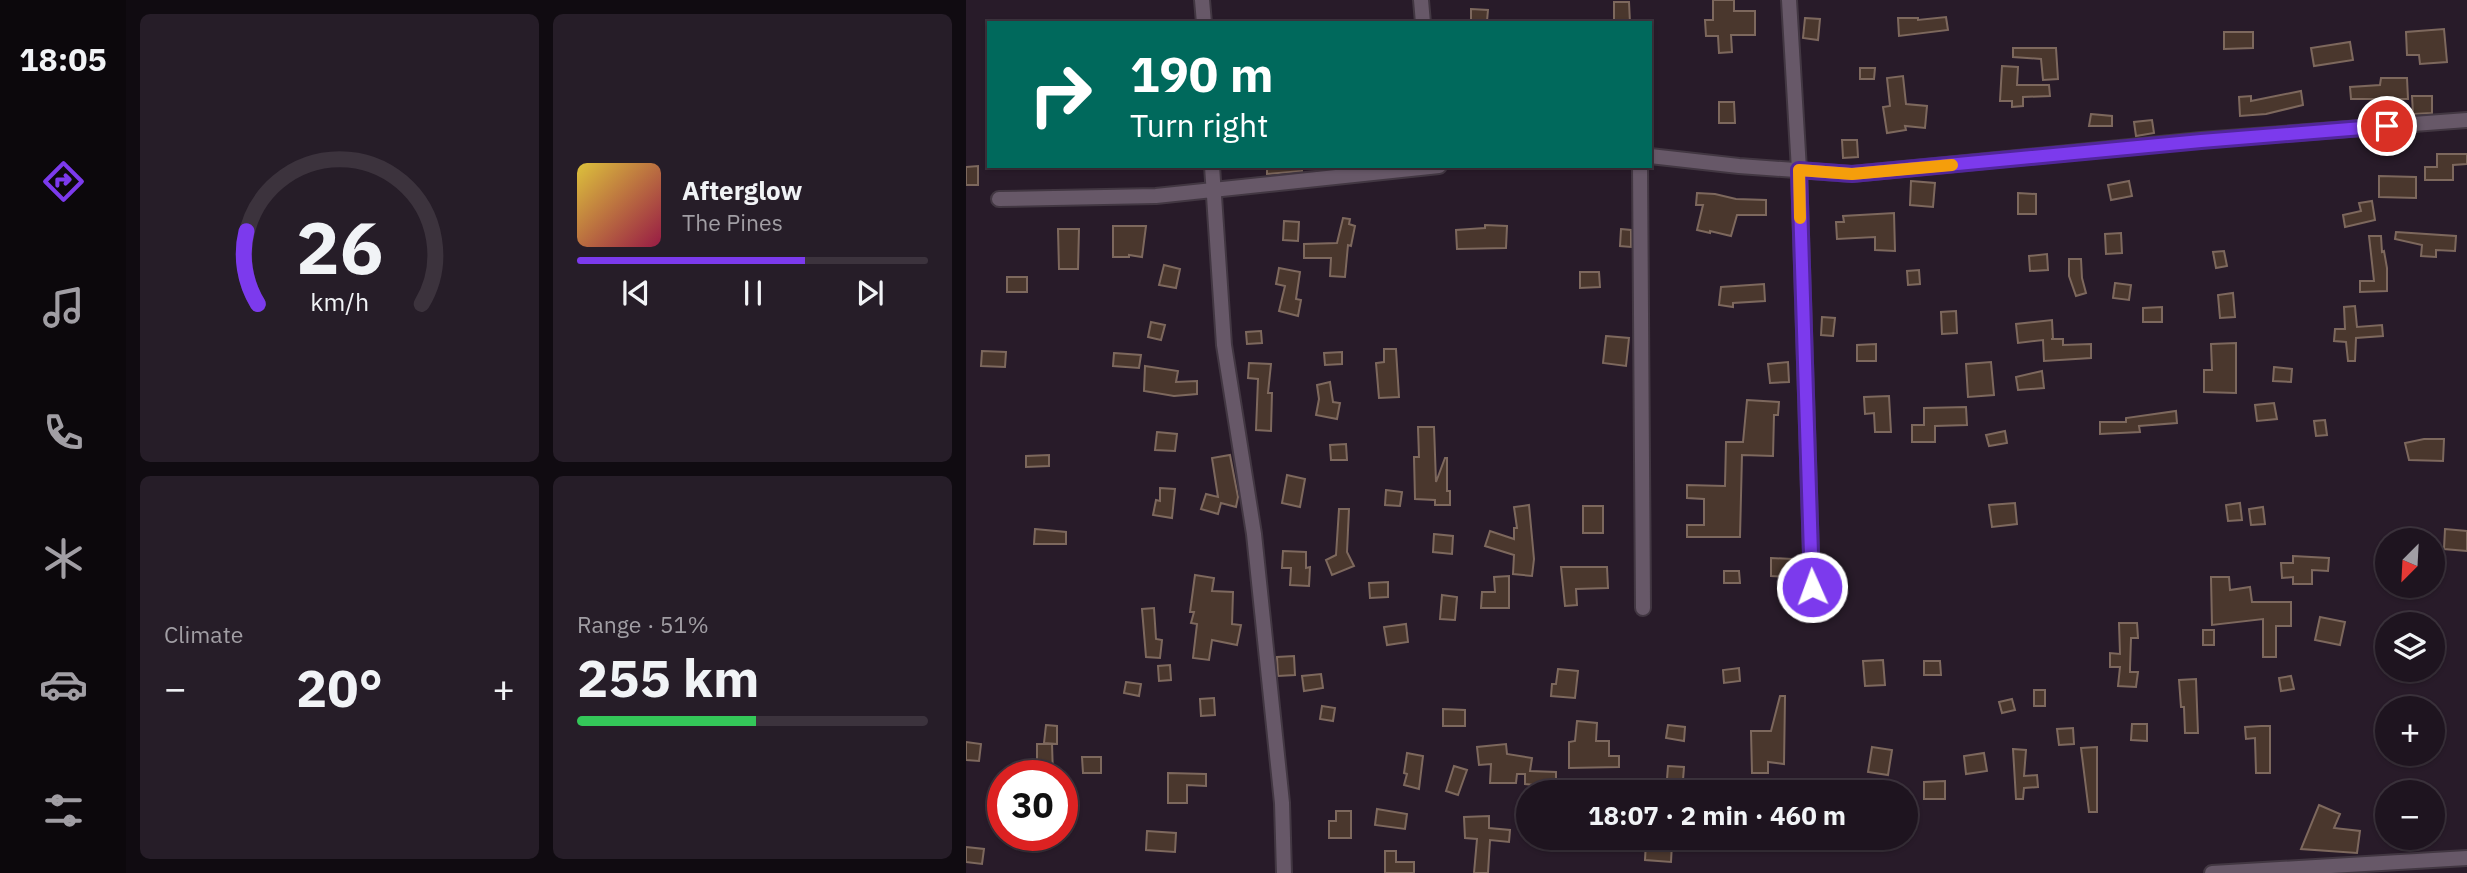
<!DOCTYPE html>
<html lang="en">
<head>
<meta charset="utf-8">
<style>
  body { margin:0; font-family:"IBM Plex Sans",sans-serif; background:#261d28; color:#f1f3f6; height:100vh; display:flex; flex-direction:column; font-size:26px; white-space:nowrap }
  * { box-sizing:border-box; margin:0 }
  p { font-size:23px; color:#a19ea4 }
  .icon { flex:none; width:38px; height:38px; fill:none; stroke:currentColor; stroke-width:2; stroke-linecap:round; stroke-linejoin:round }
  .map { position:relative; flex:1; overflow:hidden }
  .sheet { display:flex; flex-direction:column; gap:14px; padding:14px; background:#100b11; width:840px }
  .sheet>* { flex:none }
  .top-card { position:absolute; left:21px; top:21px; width:665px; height:147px; border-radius:0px; box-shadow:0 2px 5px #0004,0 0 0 2px #3c333d; background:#00695c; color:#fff; overflow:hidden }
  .needle { width:46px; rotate:204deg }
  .buttons { position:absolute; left:1409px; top:528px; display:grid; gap:14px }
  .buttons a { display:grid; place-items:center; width:70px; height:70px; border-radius:50%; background:#1e141f; box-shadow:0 2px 5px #0004,0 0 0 2px #3c333d; font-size:35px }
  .speed { position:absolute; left:21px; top:760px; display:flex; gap:14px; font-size:35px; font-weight:700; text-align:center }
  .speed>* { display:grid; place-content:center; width:91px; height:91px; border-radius:50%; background:#1e141f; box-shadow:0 2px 5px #0004,0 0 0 2px #3c333d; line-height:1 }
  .speed .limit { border:10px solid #d22; background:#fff; color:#111 }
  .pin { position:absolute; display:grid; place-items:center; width:60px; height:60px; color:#fff; margin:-30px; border:4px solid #fff; border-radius:50%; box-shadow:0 2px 7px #0007 }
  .me { position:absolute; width:77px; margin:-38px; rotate:358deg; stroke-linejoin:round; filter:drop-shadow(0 0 5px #0008) }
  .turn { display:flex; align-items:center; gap:24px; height:147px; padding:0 28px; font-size:32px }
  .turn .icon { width:91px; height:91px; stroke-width:2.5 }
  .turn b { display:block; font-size:49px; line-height:60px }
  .big { font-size:52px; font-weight:800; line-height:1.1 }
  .sheet .tile { flex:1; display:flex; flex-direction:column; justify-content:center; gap:10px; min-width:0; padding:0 24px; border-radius:10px; background:#261d28 }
  .sheet .dial { align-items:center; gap:0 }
  .dial svg { height:182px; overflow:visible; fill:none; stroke:#3c333d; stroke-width:7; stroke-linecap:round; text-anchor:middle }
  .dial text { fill:#f1f3f6; stroke:none }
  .song { display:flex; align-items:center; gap:21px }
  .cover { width:84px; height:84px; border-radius:10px; background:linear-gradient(135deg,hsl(50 70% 55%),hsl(340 70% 35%)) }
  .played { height:7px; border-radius:4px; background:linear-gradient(90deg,#7c3aed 65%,#3c333d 65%) }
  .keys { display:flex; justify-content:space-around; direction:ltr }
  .heat { display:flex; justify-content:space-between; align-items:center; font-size:38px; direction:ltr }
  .charge { height:10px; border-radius:5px; background:linear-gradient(90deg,#34c759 51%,#3c333d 0) }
  .sheet .tiles { flex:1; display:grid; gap:14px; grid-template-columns:repeat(2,1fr) }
  .trip { position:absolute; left:550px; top:780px; width:402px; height:70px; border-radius:35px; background:#1e141f; box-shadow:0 2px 5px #0004,0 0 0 2px #3c333d; font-weight:800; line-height:70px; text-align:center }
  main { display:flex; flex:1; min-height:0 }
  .menu { display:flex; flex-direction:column; width:126px; justify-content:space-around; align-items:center; background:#0c080c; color:#a19ea4 }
  .menu .icon { width:49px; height:49px }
  .menu .selected { color:#7c3aed }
  .menu b { font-size:32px; color:#f1f3f6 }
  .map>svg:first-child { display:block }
  .building { fill:#4a372d; stroke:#7d685d; stroke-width:2 }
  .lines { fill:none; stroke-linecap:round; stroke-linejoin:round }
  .street-casing { stroke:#423742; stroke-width:18 }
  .street { stroke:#675868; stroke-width:14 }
  .route-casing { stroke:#51269a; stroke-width:18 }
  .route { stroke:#7c3aed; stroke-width:12 }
  .slow { stroke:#f59e0b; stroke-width:12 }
</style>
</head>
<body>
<main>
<nav class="menu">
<b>18:05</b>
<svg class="icon selected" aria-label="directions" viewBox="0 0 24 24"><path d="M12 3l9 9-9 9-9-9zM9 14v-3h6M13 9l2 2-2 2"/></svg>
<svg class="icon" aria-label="music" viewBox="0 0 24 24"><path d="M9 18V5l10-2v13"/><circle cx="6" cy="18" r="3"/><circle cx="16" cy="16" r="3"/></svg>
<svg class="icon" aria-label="phone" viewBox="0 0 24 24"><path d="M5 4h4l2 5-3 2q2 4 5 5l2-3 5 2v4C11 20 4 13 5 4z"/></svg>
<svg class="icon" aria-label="climate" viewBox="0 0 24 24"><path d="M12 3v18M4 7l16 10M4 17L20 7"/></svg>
<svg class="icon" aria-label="car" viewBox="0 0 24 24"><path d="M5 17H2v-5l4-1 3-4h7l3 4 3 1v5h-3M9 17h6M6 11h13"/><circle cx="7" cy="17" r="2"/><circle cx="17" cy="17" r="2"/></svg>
<svg class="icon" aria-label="filters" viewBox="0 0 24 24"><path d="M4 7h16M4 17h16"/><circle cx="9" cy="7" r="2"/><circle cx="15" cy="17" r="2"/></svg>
</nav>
<section class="sheet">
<div class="tiles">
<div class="tile dial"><svg viewBox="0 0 100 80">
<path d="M14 69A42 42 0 1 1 86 69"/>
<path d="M14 69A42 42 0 0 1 9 37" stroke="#7c3aed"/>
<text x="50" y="56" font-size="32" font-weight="700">26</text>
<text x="50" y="72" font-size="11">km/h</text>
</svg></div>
<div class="tile">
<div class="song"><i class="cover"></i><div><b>Afterglow</b><p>The Pines</p></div></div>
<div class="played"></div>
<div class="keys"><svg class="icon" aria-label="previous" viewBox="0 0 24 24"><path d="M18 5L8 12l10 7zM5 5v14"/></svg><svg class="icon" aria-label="pause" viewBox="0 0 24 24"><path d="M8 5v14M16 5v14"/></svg><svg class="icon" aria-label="next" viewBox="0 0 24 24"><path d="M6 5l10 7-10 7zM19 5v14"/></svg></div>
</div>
<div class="tile"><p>Climate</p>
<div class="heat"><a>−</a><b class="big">20°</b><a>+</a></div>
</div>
<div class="tile"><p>Range · 51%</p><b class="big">255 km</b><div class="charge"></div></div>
</div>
</section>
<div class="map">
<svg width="1501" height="873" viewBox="0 0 1501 873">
  <rect width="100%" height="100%" fill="#281b29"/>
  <path class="building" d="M747,0H768V11H789V35H765L766,52L753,53L752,36H740L739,20H747Z
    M648,2H663L664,23H648Z
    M505,9L522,10L521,21H505Z
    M980,17L982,30L933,36L932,18H952V20Z
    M839,18L854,19L852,40L837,38Z
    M1478,29L1481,62L1454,64L1453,55H1441L1440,32Z
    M1258,32H1287V48L1258,49Z
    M1384,42L1387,60L1348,66L1345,48Z
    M1047,48H1090L1092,79L1077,80L1075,59L1047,57Z
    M1036,66L1052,67L1051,85H1083L1084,96L1057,97V106L1046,107V101H1034Z
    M894,68H909L908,79H894Z
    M937,76L940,104L961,106L959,128L939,126L940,130L921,133L917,107L924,106L921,78Z
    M1415,78H1441L1442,99H1385L1384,87L1414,85Z
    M1335,91L1337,105L1300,114L1274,116L1273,97L1285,96V101Z
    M1446,96H1466V113L1447,114Z
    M753,102H768L769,123H753Z
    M1125,114L1146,116V126H1123Z
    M1186,120L1188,133L1170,136L1168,122Z
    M876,140H891L892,157L877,158Z
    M1471,154H1501V164L1487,165V180H1459V167H1471Z
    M12,166V185H0V167Z
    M301,166H336V171L301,174Z
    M1413,176L1450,177V198L1413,197Z
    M945,181L969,183L967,207L944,205Z
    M1163,181L1166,196L1145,200L1142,185Z
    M731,193L749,194L770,199L800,200V215H771L765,236L744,231V233L731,230L737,205H730Z
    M1052,193L1070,194V214H1052Z
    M1406,201L1409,220L1379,227L1377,215L1395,211L1393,203Z
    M928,213L929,251L909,250V237L871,239L870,222H878L877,216Z
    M377,218L384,219L383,224L389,226L385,246L382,245L379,277L364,276L365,258H338V244L371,243Z
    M318,221L333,222L332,241L317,240Z
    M519,225L541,226L540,248L491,249L490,230L519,228Z
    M147,226H180L176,257L163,255V257H147Z
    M92,229H113L112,269H93Z
    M655,229L665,230V247L654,246Z
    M1430,232L1490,236L1489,251L1470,250V257L1455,256L1456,245L1429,239Z
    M1155,233L1156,253L1140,254L1139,234Z
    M1403,236H1415L1416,252L1418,251L1421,268V291L1394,292V281H1408Z
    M1258,251L1261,266L1250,268L1247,252Z
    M1081,254L1082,270L1064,271L1063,256Z
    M1103,259H1115L1116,278L1120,293L1110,296L1103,276Z
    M198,265L214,269L210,288L193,285Z
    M313,268L334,272L330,299L335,300L332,316L313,311L319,286L310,284Z
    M953,270L954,284L942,285L941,271Z
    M614,272H633L634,287L614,288Z
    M41,277H61V292H41Z
    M1149,283L1165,285L1163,300L1147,298Z
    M798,284L799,301L767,303V307L753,305L755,287Z
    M1267,293L1269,317L1254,318L1252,295Z
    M1389,306L1391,327L1416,325L1417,336L1390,338L1389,361H1382L1380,342L1368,341L1369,329H1379L1378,307Z
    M1196,307V322H1177V308Z
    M990,311L991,333L976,334L975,312Z
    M856,317L869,318L867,336L855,335Z
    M1086,320L1087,339H1085H1097V345L1125,344V358L1078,361L1077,340L1052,343L1050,324Z
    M185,322L199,325L195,340L182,337Z
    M295,331L296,343L281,344L280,332Z
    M640,336L663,338L660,366L637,363Z
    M1270,343V393L1238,392V370H1246L1245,344Z
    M910,344V361H891V345Z
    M418,349H430L433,397L413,398L410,363L418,362Z
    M16,351L40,352L39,367L15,366Z
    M376,352V364L359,365L358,353Z
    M148,353L175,355L173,368L147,366Z
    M822,362L823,382L804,383L802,364Z
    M1025,362L1028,395L1002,397L1000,364Z
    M283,363L305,364L302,393H306L305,431L290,430L292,379L282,378Z
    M179,366L212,371L210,382L231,381V394L208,396L178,391Z
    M1308,367L1326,369L1325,382L1307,381Z
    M1076,371L1078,388L1052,390L1050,377Z
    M364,382L367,402L374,403L371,419L350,415L353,399L351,385Z
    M923,396L925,432H909L908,413L899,414L898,397Z
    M781,400L813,402L812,415H808L807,456L776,455L774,537H721V525H738V499L721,498V485L759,486L760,442H777Z
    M1308,403L1311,419L1291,421L1289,405Z
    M1000,407L1001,425L969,426V442H946V425H958V408Z
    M1210,411L1211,423L1173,426L1174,432L1134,434V422H1160V418Z
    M1359,420L1361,435L1350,436L1348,421Z
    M452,427H468L470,482L479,458H481V491H484V505H469V500L449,499L448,457H453Z
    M1039,431L1041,443L1023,446L1020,435Z
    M191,432L211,434L209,451L189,450Z
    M1458,439H1478L1477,461L1443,460L1439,443Z
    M380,444L381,460H365L364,445Z
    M83,455V466L60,467V456Z
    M264,455L272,497L270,507L255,503L252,514L235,509L240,494L252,497L246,458Z
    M321,475L339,479L334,507L316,503Z
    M194,488L209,489L206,518L187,515L190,500L194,501Z
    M420,490L436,492L434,506L419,505Z
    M1049,503L1051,524L1026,527L1023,505Z
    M1274,503L1276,520L1262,521L1260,505Z
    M563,505L568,559L566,576L547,574L548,555L519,546L524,531L548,539V528H551L548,507Z
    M617,506H637V533H617Z
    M1297,507L1299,524L1285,525L1283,509Z
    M373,509H383L381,552L388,566L366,575L360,560L370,555Z
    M69,529L100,532V544H68Z
    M1479,529L1501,531V551L1478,549Z
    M468,534L487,536L486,554L467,552Z
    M317,551L340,552V568L344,567L343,586L324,585L325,568H316Z
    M1327,556L1363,558L1362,571L1346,570V584H1327V577L1316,578L1315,563H1327Z
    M805,558L826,559V577L805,576Z
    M595,567H641L642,588L610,589L611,605L599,606Z
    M758,571H773L774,583H758Z
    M229,575L248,578L246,591L267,592L266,624L275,625L271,645L246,640L243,660L227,658L231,624L225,623L228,612H224Z
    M543,576V608H515L516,592H529L528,577Z
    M1245,577H1263L1264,590L1284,587L1286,602H1325V626H1310V657H1297V619L1246,625Z
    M422,582V597L404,598L403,583Z
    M476,595L491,597L489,620L474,619Z
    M188,608L190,639L196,640L194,658L180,657L176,609Z
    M1354,617L1379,622L1374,645L1349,640Z
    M1153,623H1171L1172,638H1165L1164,668V672H1172L1170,687L1152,686L1154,667H1144V653L1154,654Z
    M440,624L442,642L421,645L418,627Z
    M1237,630H1248V645H1237Z
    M328,656L329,675L312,676L311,657Z
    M917,660L919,685L899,686L897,661Z
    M958,661H974L975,675H958Z
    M204,665L205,680L193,681L192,666Z
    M773,668L774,681L758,683L757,670Z
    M592,669L612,671L609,698L585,696L586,684H590Z
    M355,674L357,688L338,691L336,676Z
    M1325,676L1328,689L1315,691L1313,678Z
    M1230,679L1232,733H1219L1218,707H1215L1213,680Z
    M160,682L175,684L173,696L158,693Z
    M1068,690H1079V706H1068Z
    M814,696H819L818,764L802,762V773H786L785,731H805Z
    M248,698L249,715L235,716L234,699Z
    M1046,699L1049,710L1036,713L1033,702Z
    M356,706L369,708L367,721L354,719Z
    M477,709L499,710V726H477Z
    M611,721L631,723L630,741H643V756H653V767L603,768V742L609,741Z
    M1166,724H1181V741L1165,740Z
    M80,725L91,726V744L78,743Z
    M702,725L719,727L718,741L700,738Z
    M1295,726H1304V773H1290L1289,738L1280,739L1279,727Z
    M1107,728L1108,744L1093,745L1091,729Z
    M0,742L15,744L13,761L0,760Z
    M71,744H86L87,775H71Z
    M540,744L541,754L566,758L564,771L590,772V787L559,784V774H551L550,783H524L525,764L513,765L511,747Z
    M906,747L926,750L922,775L902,772Z
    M1131,747V812H1123L1115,748Z
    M1047,749L1060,750L1058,776L1071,775L1072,787L1058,788L1057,799H1050Z
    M441,753L457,756L453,789L438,785L441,774L438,773Z
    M1018,753L1021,771L1000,774L998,756Z
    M116,757H135V773H117Z
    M488,766L501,770L492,795L480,791Z
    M702,766L718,767L717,780L701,779Z
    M202,773L240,774V786L221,785V803H202Z
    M979,781V799H958V782Z
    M1353,805L1374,814L1368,828L1394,831L1391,853L1335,849Z
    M411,809L441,814L439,829L409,825Z
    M370,811H385V838H363V821H370Z
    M523,816V828L544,830L543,842L524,840L522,873H508L511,839L499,838L498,817Z
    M181,831L210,833L209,852L180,850Z
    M680,841L706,843L705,862L679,860Z
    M0,847L18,849L16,864L0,862Z
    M419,851H430V862H448V873H419Z"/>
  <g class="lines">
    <g class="street-casing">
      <path id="street" d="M236,0L238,23
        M455,0L457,23
        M823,0L833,170L846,587
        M684,156L773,166L886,174L1235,140L1501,120
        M246,166L258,345L288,534L316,803L318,873
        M674,166L677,608
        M33,199L190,196L473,166
        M1246,873L1501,858"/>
    </g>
    <use href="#street" class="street"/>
  </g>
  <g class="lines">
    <g class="route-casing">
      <path id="route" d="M846,587L833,170L886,174L1235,141L1421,126"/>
    </g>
    <use href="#route" class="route"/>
    <path class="slow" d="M834,218L833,170L886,174L986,165"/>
  </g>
</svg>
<div class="buttons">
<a><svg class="needle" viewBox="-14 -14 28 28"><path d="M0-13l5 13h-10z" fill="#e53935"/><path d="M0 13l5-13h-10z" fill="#a19ea4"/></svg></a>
<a><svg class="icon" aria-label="layers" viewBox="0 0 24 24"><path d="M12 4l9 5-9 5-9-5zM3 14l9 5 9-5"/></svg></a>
<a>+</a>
<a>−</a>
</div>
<div class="speed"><div class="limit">30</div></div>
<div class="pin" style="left:1421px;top:126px;background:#d93025"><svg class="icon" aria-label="arrive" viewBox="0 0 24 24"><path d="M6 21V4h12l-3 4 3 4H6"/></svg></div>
<svg class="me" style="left:846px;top:587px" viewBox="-20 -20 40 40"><circle r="17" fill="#7c3aed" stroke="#fff" stroke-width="3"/><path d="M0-11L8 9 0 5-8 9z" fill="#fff"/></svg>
<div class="trip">18:07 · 2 min · 460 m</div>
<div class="top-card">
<div class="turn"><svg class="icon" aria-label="right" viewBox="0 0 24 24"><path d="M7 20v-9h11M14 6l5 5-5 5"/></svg><div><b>190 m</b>Turn right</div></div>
</div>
</div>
</main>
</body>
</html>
